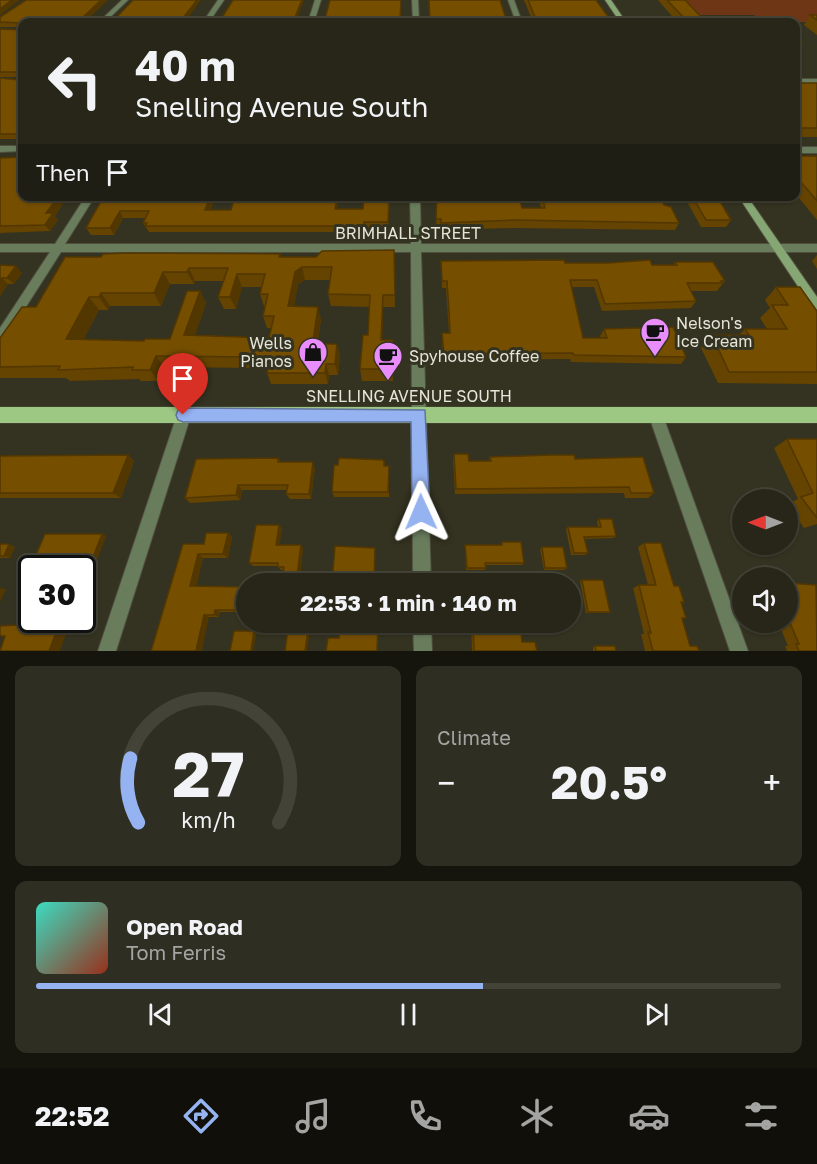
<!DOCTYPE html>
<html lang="en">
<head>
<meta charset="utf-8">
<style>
  body { margin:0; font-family:"Golos Text",sans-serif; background:#2f2e22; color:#f1f3f6; height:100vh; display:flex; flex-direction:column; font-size:22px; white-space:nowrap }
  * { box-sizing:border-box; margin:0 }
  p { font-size:20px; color:#a4a5a2 }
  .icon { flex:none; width:33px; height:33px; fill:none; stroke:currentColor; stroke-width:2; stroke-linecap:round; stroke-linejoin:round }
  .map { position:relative; height:651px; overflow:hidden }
  .details { display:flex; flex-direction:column; gap:15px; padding:15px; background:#15150e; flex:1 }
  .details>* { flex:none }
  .banner { position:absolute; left:18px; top:18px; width:782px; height:183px; border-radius:12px; box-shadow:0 2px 4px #0004,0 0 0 2px #434338; background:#272619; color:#f1f3f6; overflow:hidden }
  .needle { width:39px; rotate:270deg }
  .fabs { position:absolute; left:732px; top:489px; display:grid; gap:12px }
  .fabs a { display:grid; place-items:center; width:66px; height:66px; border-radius:50%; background:#272619; box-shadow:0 2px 4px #0004,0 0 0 2px #434338; font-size:30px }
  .speed { position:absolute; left:18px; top:555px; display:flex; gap:12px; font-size:30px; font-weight:700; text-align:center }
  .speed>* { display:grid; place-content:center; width:78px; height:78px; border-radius:50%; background:#272619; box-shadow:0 2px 4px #0004,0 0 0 2px #434338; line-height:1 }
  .speed .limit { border:3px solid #111; border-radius:9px; background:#fff; color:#111 }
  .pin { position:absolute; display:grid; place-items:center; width:51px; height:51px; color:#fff; margin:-62px -26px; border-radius:50% 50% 50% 0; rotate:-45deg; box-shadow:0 0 6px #0007 }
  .pin .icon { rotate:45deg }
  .me { position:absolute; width:66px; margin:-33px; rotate:359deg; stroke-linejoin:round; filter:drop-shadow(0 0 4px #0008) }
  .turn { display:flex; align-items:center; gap:21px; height:126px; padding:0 18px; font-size:27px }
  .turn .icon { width:78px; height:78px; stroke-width:2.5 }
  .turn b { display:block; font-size:42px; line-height:51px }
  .then { display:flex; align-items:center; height:57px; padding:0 18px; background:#0003; gap:12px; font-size:22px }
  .big { font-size:45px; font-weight:700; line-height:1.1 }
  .details .card { flex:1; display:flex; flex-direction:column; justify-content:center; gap:9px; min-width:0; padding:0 21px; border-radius:12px; background:#2f2e22 }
  .details .dial { align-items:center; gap:0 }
  .dial svg { height:156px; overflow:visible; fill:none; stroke:#434338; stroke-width:7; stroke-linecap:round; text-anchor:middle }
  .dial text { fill:#f1f3f6; stroke:none }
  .song { display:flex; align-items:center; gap:18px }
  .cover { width:72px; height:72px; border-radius:9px; background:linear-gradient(135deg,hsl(170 70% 55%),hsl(10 70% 35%)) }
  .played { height:6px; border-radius:3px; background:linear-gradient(90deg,#95b2f1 60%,#434338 60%) }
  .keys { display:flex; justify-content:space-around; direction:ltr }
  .heat { display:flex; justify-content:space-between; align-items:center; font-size:33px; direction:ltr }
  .details .tiles { flex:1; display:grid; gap:15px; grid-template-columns:1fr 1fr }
  .card:last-child { grid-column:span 2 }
  .trip { position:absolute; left:236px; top:573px; width:345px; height:60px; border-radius:30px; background:#272619; box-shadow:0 2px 4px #0004,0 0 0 2px #434338; font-weight:700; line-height:60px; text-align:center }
  .tabs { display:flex; height:96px; justify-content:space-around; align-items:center; background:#100f0a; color:#a4a5a2 }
  .tabs .icon { width:42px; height:42px }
  .tabs .selected { color:#95b2f1 }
  .tabs b { font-size:27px; color:#f1f3f6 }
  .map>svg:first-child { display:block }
  .green { fill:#6f3616 }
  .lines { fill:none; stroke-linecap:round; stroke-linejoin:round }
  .street-casing { stroke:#504f3f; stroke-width:2 }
  .secondary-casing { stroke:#504f3f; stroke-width:2 }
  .primary-casing { stroke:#504f3f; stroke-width:1 }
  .street { fill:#697d5d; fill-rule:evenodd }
  .secondary { fill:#86a773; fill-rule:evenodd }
  .primary { fill:#9dc884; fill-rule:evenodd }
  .wall { fill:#654300; fill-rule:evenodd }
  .shaded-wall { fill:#523700 }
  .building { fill:#754e00; stroke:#523700; stroke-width:1.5; fill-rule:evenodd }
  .route { fill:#95b2f1; stroke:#61749d; stroke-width:1.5 }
  .labels { text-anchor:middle; stroke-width:6; stroke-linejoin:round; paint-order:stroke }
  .street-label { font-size:16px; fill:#e5e5da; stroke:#343321 }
  .poi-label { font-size:16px; fill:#e5e5da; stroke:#343321; text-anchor:start }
</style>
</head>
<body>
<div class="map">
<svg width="817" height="651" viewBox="0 0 817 651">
  <rect width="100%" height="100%" fill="#343321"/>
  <path class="green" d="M676,0H817V22H760L754,15H690Z"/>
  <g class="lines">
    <g class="street-casing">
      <path id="street" d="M122,0H128L105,22H99Z
        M218,0H224L209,22H203Z
        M315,0H321L314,22H308Z
        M412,0H418L419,22H413Z
        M508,0H514L522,22H516Z
        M795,79H817V83H795Z
        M0,146H22V151L0,152Z
        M795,147H817V153H795Z
        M86,196H95L65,244H411L410,196H420L421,244H817V252H421L431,584H413L411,252H61L4,341L0,343V328L50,252H0V244H55Z
        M184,409L189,411L191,415L116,651H98L177,415L179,411Z
        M656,410L661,412L663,416L748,651H730L649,416L651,412Z
        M413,622H431L432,651H414Z"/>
    </g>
    <g class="secondary-casing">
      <path id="secondary" d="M605,0H611L626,22H620Z
        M738,196H747L817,297V310L813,309Z"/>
    </g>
    <g class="primary-casing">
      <path id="primary" d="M0,407H817V423H0Z"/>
    </g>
    <use href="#street" class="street"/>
    <use href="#secondary" class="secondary"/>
    <use href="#primary" class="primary"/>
  </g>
  <path class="wall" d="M524,0H596L612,22H533Z
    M658,0H685L706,22H677Z
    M810,15H817V35L804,25Z
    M0,17L22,22V139H0V78L19,80V77H0V29L19,30L20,27H0Z
    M795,37L802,42L797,51H795Z
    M795,83H817V137H795Z
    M795,156H817V220L795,193Z
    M0,158L67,197L55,216L58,220L50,231L0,233Z
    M104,196H216L210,210L363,209L364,196H390L388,229H364V232H149L143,223L146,218H123L114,235H91L86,228Z
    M437,196L522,208H541L538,196H660L664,205L679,223L675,230L514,228L440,230V227H436Z
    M684,196H717L731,220L726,227H701Z
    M394,250L395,307H383L382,340H393V381H362L360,369L368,335L370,307L331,306L328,294L330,280H305L298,284L294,306L321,319L318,341H321L322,344H337L340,356L338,375H329L328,384H271L267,373L268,368L164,367L159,381H141L139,379L70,381L66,378H0V338L36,307L101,257L280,254L281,257H316ZM195,281H224L218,297L224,309H236L242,287H262L260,294L264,306H265L263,316L267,328H271L269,338L195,335L206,303L200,291L170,339L144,341L83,340L99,310H108L110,306H161L170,284H194Z
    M817,255V269L812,261Z
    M441,261L652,265H673L675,262L725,281L717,291H691L696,301L691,308L602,311L594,287H572L583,338H601L600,336L604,329L686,357L681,364L571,362L570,359L443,360L442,340V333H449L446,288H442Z
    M0,265L22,273L14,284H8L0,296Z
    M776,287L817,311V384L718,383L701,348L712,335H739L745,329H767L760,318L770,308L765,300Z
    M787,439H817V524L804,528L788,506V504L798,499L774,448Z
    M454,454L469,461H489L490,457L575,459L654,493L648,498H625L624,493L455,494L453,460Z
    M128,455L134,461L121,498H0V456Z
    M278,458L281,462L315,468L311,499H290L286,494L287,490H242L240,500L190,503L185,498Z
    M384,460L385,466H389V497H334L332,492Z
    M599,519L616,536L614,538L585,539L588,553L585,555H571L566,529L568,527H598L597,522Z
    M282,528L279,545L303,548L299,583H332L375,551V584H282L284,570H281L278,566H253L249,563Z
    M228,533L232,537L228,558H203L196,586L246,587V612H220L219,617H209L151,651L204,544Z
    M102,534L106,536L97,559H40L35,557Z
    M502,542L524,563L522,565H486V568L485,570H466L465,548V545H501Z
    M644,543L684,602L681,603L686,618L682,619L690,646L699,651H645L641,634H644L633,588L639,585H648L638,547Z
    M0,544L15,547L10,558H0Z
    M542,547L567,568L564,570H544L540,549Z
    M582,580L610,612L607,613H586L580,581Z
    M788,583L817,651H787L785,646H788L778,622H788Z
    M471,622H514L515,632L522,642L537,651H472Z
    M595,646L616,651H593V647Z"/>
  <path class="shaded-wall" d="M12,0H20L0,15V9Z
    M101,0H108L85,22H78Z
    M197,0H201L185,22H180Z
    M302,0H304L296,22H293Z
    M59,196H67V197L55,216L58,220L50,231L45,225L46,213Z
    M210,196H216L208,216L205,210Z
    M337,196H339L336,216L335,209Z
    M120,211L123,218L114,235L110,228Z
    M16,266L22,273L14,284L7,278Z
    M302,267L305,280L298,284L292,318L288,306L295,272Z
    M189,268L195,281L194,284L187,272Z
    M163,272L170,284L161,306L154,293Z
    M237,274L242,287L236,309L230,297Z
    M2,278L8,284L0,296V280Z
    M200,291L206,303L191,347L184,335Z
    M101,293L110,306L108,310L99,297Z
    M383,295V307L382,351L381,340Z
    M89,297L99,310L77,351L66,339Z
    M318,307L321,319L316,352L313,341Z
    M393,340V381L392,369Z
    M337,344L340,356L338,375L335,364Z
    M156,356L164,367L159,381L150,370Z
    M326,364L329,375L328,384L325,373Z
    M128,455L134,461L121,498L113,493Z
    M313,462L315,468L311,499L309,494Z
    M238,485L242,490L240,500L236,495Z
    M279,525L282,528L279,548L276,545Z
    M228,533L232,537L228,558L223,554Z
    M102,534L106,536L97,559L93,557Z
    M9,544L15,547L10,558L4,556Z
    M301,545L303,548L299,584L296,583Z
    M198,554L203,558L196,589L190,586Z
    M0,588L6,589L0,602Z
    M246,590V612L242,610Z
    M215,610L220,612L219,617L214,615Z
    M204,615L209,617L202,651H196Z
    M61,620H71L60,651H49Z
    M309,622H311L307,651H305Z
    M254,631L257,632L253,651H251Z"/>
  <path class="building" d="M0,0H12L0,9Z
    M26,0H101L78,22H22V134H0V78L19,80L20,72H0V29L19,30L21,23L0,22V17Z
    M133,0H197L180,22H112Z
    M233,0H302L293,22H219Z
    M330,0H401L400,22H324Z
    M429,0H500L507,22H430Z
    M528,0H596L612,22H537Z
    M667,0H685L706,22H688Z
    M810,15H817V20Z
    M795,37L802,42H795Z
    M795,83H817V128H795Z
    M795,156H817V201L795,175Z
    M22,157V196H59L46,213H53L45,225L0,226V158Z
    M104,196H210L205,210H231L235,196H337L335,209H363L364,196H389L388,222H364V226H145L147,223H143L149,211H120L110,228H86Z
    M437,196H519L522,208H545L542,196H660L664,205L671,207L679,223L516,220L441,223V219H436Z
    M692,196H717L731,220H706Z
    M394,250L395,295H383L381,340H393L392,369H360L363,335H368L370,295L328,294L332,267H302L295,272L288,306L318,307L313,341H321L320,344H337L335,364H326L325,373H267L270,357L156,356L150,370H132L133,367L58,370L60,366L0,367V338L22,307H36L65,257H101L103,254L127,253L280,254L279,257H316L322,251ZM189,268H228L218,297H230L237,274H265L260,294H268L263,316H274L269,338L184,335L200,291H187L170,339H145L144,341L66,339L89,297H99L101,293H154L163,272H187Z
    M564,260L565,263H608L650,260L652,265H677L675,262H713L725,281H721L723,283H687L696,301L605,304L597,280H570L583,338H607L604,329L673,327L686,357L574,355L573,353L444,354L442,333H450L449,311L447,281H442L441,261Z
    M0,265L16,266L7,278H2L0,280Z
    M776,287H800L817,311V372H729L712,335H749L745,329H787L772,305H788Z
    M787,439H817V518L801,497L813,493Z
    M454,454H468L469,461H491L490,457L552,455H574L575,459L643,457L654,493H631L629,487L456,489Z
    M128,455L113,493H0V456Z
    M278,458V462H313L309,494H286L288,485H238L236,495L185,498L196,459Z
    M339,458L384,460V466H389L388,492H332L334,465H338Z
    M599,519H612L616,536L584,537L588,553H574L568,527H601Z
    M256,525H279L276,545H301L296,583H332L335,546L375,548L374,584H282L284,567H278V563H249Z
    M206,533H228L223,554H198L190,586L246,587L242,610H215L214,615H204L196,651H151L183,544H204Z
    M45,534H102L93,557H35Z
    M502,542H521L524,563H485L486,568H467L465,545H502Z
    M644,543H661L674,586H679L684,602H681L686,618H682L690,646H697L699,651H653L648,632L651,633L639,585H656Z
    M0,544H9L4,556H0Z
    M542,547H563L567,568H545Z
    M582,580H603L610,612H588Z
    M788,583L816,585L817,651H799L796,644H799L788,618Z
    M32,591V620H61L49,651H0L5,636H0V626L17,625Z
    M289,622H309L305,651H285Z
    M340,622H378L377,651H326L328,638H339Z
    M473,622H514L515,632H521L522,642H535L537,651H474Z
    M234,631H254L251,651H230Z
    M595,646H615L616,651H596Z"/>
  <path class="route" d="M183,408L425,410L430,512L427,518L421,521L414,518L412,512L411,422H183L178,420L176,415L178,410Z"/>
  <defs>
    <g id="cafe-pin" transform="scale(1.5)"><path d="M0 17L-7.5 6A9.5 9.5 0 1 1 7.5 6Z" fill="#ea8dfc" stroke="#343321"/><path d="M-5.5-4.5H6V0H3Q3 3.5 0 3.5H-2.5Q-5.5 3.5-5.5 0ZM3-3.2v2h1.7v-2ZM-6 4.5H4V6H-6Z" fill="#111"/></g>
    <g id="shop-pin" transform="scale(1.5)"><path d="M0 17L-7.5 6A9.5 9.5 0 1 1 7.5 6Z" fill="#ea8dfc" stroke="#343321"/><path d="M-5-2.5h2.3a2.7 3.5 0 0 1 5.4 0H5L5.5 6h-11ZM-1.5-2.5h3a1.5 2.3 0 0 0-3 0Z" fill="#111"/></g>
  </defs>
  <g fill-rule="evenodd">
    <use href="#cafe-pin" x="655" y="332"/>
    <use href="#shop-pin" x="313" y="352"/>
    <use href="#cafe-pin" x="388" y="356"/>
  </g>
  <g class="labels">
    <g class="street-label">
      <text x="408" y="239">BRIMHALL STREET</text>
      <text x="409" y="402">SNELLING AVENUE SOUTH</text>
    </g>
    <g class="poi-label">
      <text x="676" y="329">Nelson's<tspan x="676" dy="18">Ice Cream</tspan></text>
      <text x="292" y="349" text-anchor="end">Wells<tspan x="292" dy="18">Pianos</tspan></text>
      <text x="409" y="362">Spyhouse Coffee</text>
    </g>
  </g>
</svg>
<div class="fabs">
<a><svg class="needle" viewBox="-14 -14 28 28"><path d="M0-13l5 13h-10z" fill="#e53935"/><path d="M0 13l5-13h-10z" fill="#a4a5a2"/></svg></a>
<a><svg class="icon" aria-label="sound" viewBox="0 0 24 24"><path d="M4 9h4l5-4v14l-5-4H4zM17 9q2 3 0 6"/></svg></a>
</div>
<div class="speed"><div class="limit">30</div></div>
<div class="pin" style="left:183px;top:415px;background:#d93025"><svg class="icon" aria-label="arrive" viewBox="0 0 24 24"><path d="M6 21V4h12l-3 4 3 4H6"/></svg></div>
<svg class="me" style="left:421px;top:512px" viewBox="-20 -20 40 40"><path d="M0-17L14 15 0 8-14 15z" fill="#95b2f1" stroke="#fff" stroke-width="4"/></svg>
<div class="trip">22:53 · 1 min · 140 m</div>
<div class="banner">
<div class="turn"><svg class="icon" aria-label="left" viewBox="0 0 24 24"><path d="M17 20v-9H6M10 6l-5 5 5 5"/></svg><div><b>40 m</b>Snelling Avenue South</div></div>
<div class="then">Then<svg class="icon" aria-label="arrive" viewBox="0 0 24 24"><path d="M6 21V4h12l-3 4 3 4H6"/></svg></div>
</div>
</div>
<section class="details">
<div class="tiles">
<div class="card dial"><svg viewBox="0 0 100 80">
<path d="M14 69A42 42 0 1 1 86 69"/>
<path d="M14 69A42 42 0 0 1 10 36" stroke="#95b2f1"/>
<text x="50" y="56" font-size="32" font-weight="700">27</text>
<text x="50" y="72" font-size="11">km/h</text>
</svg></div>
<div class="card"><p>Climate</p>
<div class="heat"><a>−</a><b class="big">20.5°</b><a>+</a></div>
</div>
<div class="card">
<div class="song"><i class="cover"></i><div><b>Open Road</b><p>Tom Ferris</p></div></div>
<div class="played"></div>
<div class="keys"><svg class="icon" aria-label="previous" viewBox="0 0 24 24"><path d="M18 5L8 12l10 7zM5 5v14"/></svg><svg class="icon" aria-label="pause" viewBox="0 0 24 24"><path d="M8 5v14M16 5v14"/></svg><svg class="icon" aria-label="next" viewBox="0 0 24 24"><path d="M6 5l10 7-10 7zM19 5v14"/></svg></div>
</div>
</div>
</section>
<nav class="tabs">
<b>22:52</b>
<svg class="icon selected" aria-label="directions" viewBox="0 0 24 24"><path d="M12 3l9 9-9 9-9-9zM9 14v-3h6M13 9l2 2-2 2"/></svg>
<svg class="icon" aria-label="music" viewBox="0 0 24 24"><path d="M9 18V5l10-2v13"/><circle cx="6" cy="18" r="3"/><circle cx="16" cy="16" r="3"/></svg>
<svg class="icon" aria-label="phone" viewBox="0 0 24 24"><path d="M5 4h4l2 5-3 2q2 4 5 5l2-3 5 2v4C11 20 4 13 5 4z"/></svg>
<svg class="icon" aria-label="climate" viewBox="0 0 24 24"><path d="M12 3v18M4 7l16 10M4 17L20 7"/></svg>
<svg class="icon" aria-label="car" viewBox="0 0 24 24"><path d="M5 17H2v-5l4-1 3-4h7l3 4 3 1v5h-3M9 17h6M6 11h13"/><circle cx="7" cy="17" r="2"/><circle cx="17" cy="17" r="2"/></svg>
<svg class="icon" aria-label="filters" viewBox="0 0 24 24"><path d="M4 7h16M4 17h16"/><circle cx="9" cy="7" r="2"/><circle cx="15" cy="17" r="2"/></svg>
</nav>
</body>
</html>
